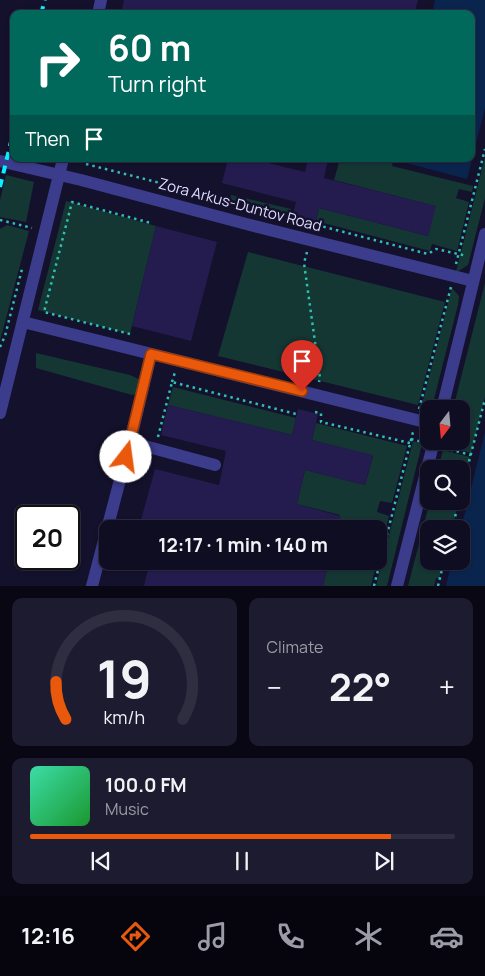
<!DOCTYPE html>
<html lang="en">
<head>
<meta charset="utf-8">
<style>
  body { margin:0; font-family:Manrope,sans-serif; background:#1d1b2f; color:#f1f3f6; height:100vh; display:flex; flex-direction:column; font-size:19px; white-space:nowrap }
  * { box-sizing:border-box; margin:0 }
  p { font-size:16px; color:#9b9ca5 }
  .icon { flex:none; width:28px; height:28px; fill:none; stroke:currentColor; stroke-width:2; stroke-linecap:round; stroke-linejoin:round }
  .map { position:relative; height:586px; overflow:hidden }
  .drawer { display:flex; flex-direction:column; gap:12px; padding:12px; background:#080713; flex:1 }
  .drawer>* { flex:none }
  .hud { position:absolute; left:10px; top:10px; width:465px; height:152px; border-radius:10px; box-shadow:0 1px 4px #0004,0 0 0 1px #2f2d40; background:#00695c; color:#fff; overflow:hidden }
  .needle { width:32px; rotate:196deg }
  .buttons { position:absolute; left:420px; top:400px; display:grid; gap:10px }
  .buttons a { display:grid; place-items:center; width:50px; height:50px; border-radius:10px; background:#0f0d22; box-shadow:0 1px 4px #0004,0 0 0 1px #2f2d40; font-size:25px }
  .speed { position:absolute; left:15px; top:505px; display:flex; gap:10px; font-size:25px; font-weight:700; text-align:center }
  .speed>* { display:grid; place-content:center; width:65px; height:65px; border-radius:50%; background:#0f0d22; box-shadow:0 1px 4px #0004,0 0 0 1px #2f2d40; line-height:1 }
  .speed .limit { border:2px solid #111; border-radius:8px; background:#fff; color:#111 }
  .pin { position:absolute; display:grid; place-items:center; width:42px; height:42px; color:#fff; margin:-51px -21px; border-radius:50% 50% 50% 0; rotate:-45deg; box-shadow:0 0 5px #0007 }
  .pin .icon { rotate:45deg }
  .me { position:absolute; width:55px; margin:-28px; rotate:15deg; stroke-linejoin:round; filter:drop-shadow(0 0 4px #0008) }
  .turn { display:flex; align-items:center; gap:18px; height:105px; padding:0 15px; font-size:22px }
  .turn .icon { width:65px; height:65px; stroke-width:2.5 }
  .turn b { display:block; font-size:35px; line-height:42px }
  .then { display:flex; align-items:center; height:48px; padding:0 15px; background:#0003; gap:10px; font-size:19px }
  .big { font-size:38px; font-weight:700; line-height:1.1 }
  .drawer .widget { flex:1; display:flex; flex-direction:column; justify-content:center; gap:8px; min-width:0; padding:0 18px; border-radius:10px; background:#1d1b2f }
  .drawer .dial { align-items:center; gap:0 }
  .dial svg { height:130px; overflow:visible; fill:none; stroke:#2f2d40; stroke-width:7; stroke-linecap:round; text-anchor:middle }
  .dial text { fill:#f1f3f6; stroke:none }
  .song { display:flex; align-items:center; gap:15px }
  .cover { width:60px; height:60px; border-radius:8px; background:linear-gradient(135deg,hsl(160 70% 55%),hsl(130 70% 35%)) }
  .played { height:5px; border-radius:2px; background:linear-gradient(90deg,#ea580c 85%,#2f2d40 85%) }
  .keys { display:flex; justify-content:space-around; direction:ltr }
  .heat { display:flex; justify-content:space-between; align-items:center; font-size:28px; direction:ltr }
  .drawer .tiles { flex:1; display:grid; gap:12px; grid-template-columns:1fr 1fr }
  .widget:last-child { grid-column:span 2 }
  .trip { position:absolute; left:99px; top:520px; width:288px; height:50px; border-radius:10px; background:#0f0d22; box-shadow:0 1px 4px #0004,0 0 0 1px #2f2d40; font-weight:700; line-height:50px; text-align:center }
  .tabs { display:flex; height:80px; justify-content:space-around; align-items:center; background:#06050e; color:#9b9ca5 }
  .tabs .icon { width:35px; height:35px }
  .tabs .on { color:#ea580c }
  .tabs b { font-size:22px; color:#f1f3f6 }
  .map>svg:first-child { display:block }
  .green { fill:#143734 }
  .water { fill:#0a254d }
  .building { fill:#241c4e }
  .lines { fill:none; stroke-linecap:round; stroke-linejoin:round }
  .path { stroke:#2ec1b2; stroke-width:2.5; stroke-dasharray:2.5 4; stroke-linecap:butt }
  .minor { stroke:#3b3c8c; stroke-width:12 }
  .rail { stroke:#08f1ff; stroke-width:4; stroke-dasharray:8 6; stroke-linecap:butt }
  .route-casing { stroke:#983908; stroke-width:12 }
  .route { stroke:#ea580c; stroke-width:9 }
  .labels { text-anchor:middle; stroke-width:5; stroke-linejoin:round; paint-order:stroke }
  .street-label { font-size:15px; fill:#dfdcff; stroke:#14112d }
</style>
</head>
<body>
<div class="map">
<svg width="485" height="586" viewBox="0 0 485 586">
  <rect width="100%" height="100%" fill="#14112d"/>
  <path class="green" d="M485,157V198L468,265L457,272H456Z
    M340,159H367L378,162L379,159H393L392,166L473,186L472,192L459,189L456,198L469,202L457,251L432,244L430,251L316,221L319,208L428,236L435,206L334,180Z
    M6,175L34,182L26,222L0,217V200Z
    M231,195L291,209L290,215L230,200Z
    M66,201L156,226L130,334L38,310Z
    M7,225L29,231L0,341V229Z
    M248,252L445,302L418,405L218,356Z
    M485,283V397L471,453L444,446L445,441H461V409H453Z
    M452,288L459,296L458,305L432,407L425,414L419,416Z
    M36,353L130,375L141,380L137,394L132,395L36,368Z
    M173,387L296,418L292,435L168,405Z
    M316,423L407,446L392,503L380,501L377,512L389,516L378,559V529H337L340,515L297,504L305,470L365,485L373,456L312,440Z
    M413,441L422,444L387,586H376Z
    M443,450L470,457L461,491V469H438Z
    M430,501H459L452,529H429V561H444L439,578H436L434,586H408Z
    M329,561H377L371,586H323Z"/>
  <path class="water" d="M435,0H485V108L467,179L395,160L471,159V14H432Z
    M485,432V586H446L452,561H461V529Z"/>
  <path class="building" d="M124,0H418L414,14H141L122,9Z
    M228,159H252L305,172L308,159H328L324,178L436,206L428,236L319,208L314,228L291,222L296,202L222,183Z
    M156,226L217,242L191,341L132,326Z
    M168,405L292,435L298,409L318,414L312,440L373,455L365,485L305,470L297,504L340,516L337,529H159L160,525L141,520L155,469L219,485L226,451L161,435Z
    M150,561H329L323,586H144Z"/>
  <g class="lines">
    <path class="path" d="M86,164L215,197L237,205L292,219
      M0,220L32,228
      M317,225L428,254L436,249L467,256
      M307,252L304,263L320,378L319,382
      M456,264L485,149
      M130,334L44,312L72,202L151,223
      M0,347L5,336L22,269
      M172,382L175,372
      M419,409L451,287
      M315,412L321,413V422L410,443
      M158,437L172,382L296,414
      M411,439L422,442
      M444,448L471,455
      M461,493L485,399
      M452,529L459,501
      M374,586L413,432
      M438,586L444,561"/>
    <path class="minor" d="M98,14L101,0
      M0,161L81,180L250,225L473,281
      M23,322L429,423
      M442,409L485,234
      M0,413L63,159
      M130,442L215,465
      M92,586L130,442L151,354
      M397,586L434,441"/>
    <path class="rail" d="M41,14L45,0
      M0,187L14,129"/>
  </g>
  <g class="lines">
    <g class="route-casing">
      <path id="route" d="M126,457L151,354L302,391"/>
    </g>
    <use href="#route" class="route"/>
  </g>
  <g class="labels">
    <g class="street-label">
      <text transform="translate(240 205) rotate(15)" y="5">Zora Arkus-Duntov Road</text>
    </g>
  </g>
</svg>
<div class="buttons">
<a><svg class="needle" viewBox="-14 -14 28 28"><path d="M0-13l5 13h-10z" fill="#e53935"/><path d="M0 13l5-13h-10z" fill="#9b9ca5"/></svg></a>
<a><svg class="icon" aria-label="search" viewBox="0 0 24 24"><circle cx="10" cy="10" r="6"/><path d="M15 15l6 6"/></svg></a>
<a><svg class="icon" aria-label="layers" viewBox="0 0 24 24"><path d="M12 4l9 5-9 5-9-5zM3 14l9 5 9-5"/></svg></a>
</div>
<div class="speed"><div class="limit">20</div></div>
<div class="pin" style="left:302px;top:391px;background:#d93025"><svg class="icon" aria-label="arrive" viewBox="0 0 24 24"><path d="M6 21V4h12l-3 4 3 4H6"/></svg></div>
<svg class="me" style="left:126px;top:457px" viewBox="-20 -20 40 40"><circle r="19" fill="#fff"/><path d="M0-13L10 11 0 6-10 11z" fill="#ea580c"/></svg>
<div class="trip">12:17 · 1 min · 140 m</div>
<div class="hud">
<div class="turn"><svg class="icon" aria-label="right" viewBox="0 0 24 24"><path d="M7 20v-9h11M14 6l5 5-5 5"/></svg><div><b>60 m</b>Turn right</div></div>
<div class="then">Then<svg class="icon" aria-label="arrive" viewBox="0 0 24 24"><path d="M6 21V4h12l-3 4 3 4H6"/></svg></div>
</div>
</div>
<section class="drawer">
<div class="tiles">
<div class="widget dial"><svg viewBox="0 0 100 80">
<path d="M14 69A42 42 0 1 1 86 69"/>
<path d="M14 69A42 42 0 0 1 8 46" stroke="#ea580c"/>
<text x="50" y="56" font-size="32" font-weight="700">19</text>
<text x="50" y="72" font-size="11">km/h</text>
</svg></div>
<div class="widget"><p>Climate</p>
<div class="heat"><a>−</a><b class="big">22°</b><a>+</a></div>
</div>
<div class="widget">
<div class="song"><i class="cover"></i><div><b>100.0 FM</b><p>Music</p></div></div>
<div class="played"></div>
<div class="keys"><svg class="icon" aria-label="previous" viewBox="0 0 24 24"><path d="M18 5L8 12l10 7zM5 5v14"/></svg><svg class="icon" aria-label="pause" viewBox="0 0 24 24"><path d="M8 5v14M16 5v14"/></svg><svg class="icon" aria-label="next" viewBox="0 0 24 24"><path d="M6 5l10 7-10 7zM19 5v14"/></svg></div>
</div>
</div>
</section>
<nav class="tabs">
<b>12:16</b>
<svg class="icon on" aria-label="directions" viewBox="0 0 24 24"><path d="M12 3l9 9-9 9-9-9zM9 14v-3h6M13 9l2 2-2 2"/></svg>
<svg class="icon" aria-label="music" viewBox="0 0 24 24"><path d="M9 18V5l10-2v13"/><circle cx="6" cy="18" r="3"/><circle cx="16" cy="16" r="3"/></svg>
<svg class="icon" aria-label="phone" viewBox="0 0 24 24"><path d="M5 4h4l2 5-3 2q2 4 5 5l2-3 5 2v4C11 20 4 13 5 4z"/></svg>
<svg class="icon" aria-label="climate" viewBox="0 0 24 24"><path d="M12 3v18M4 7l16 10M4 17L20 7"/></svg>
<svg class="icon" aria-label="car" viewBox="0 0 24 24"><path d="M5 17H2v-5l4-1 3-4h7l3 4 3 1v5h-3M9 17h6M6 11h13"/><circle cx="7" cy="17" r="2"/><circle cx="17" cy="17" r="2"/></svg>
</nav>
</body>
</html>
